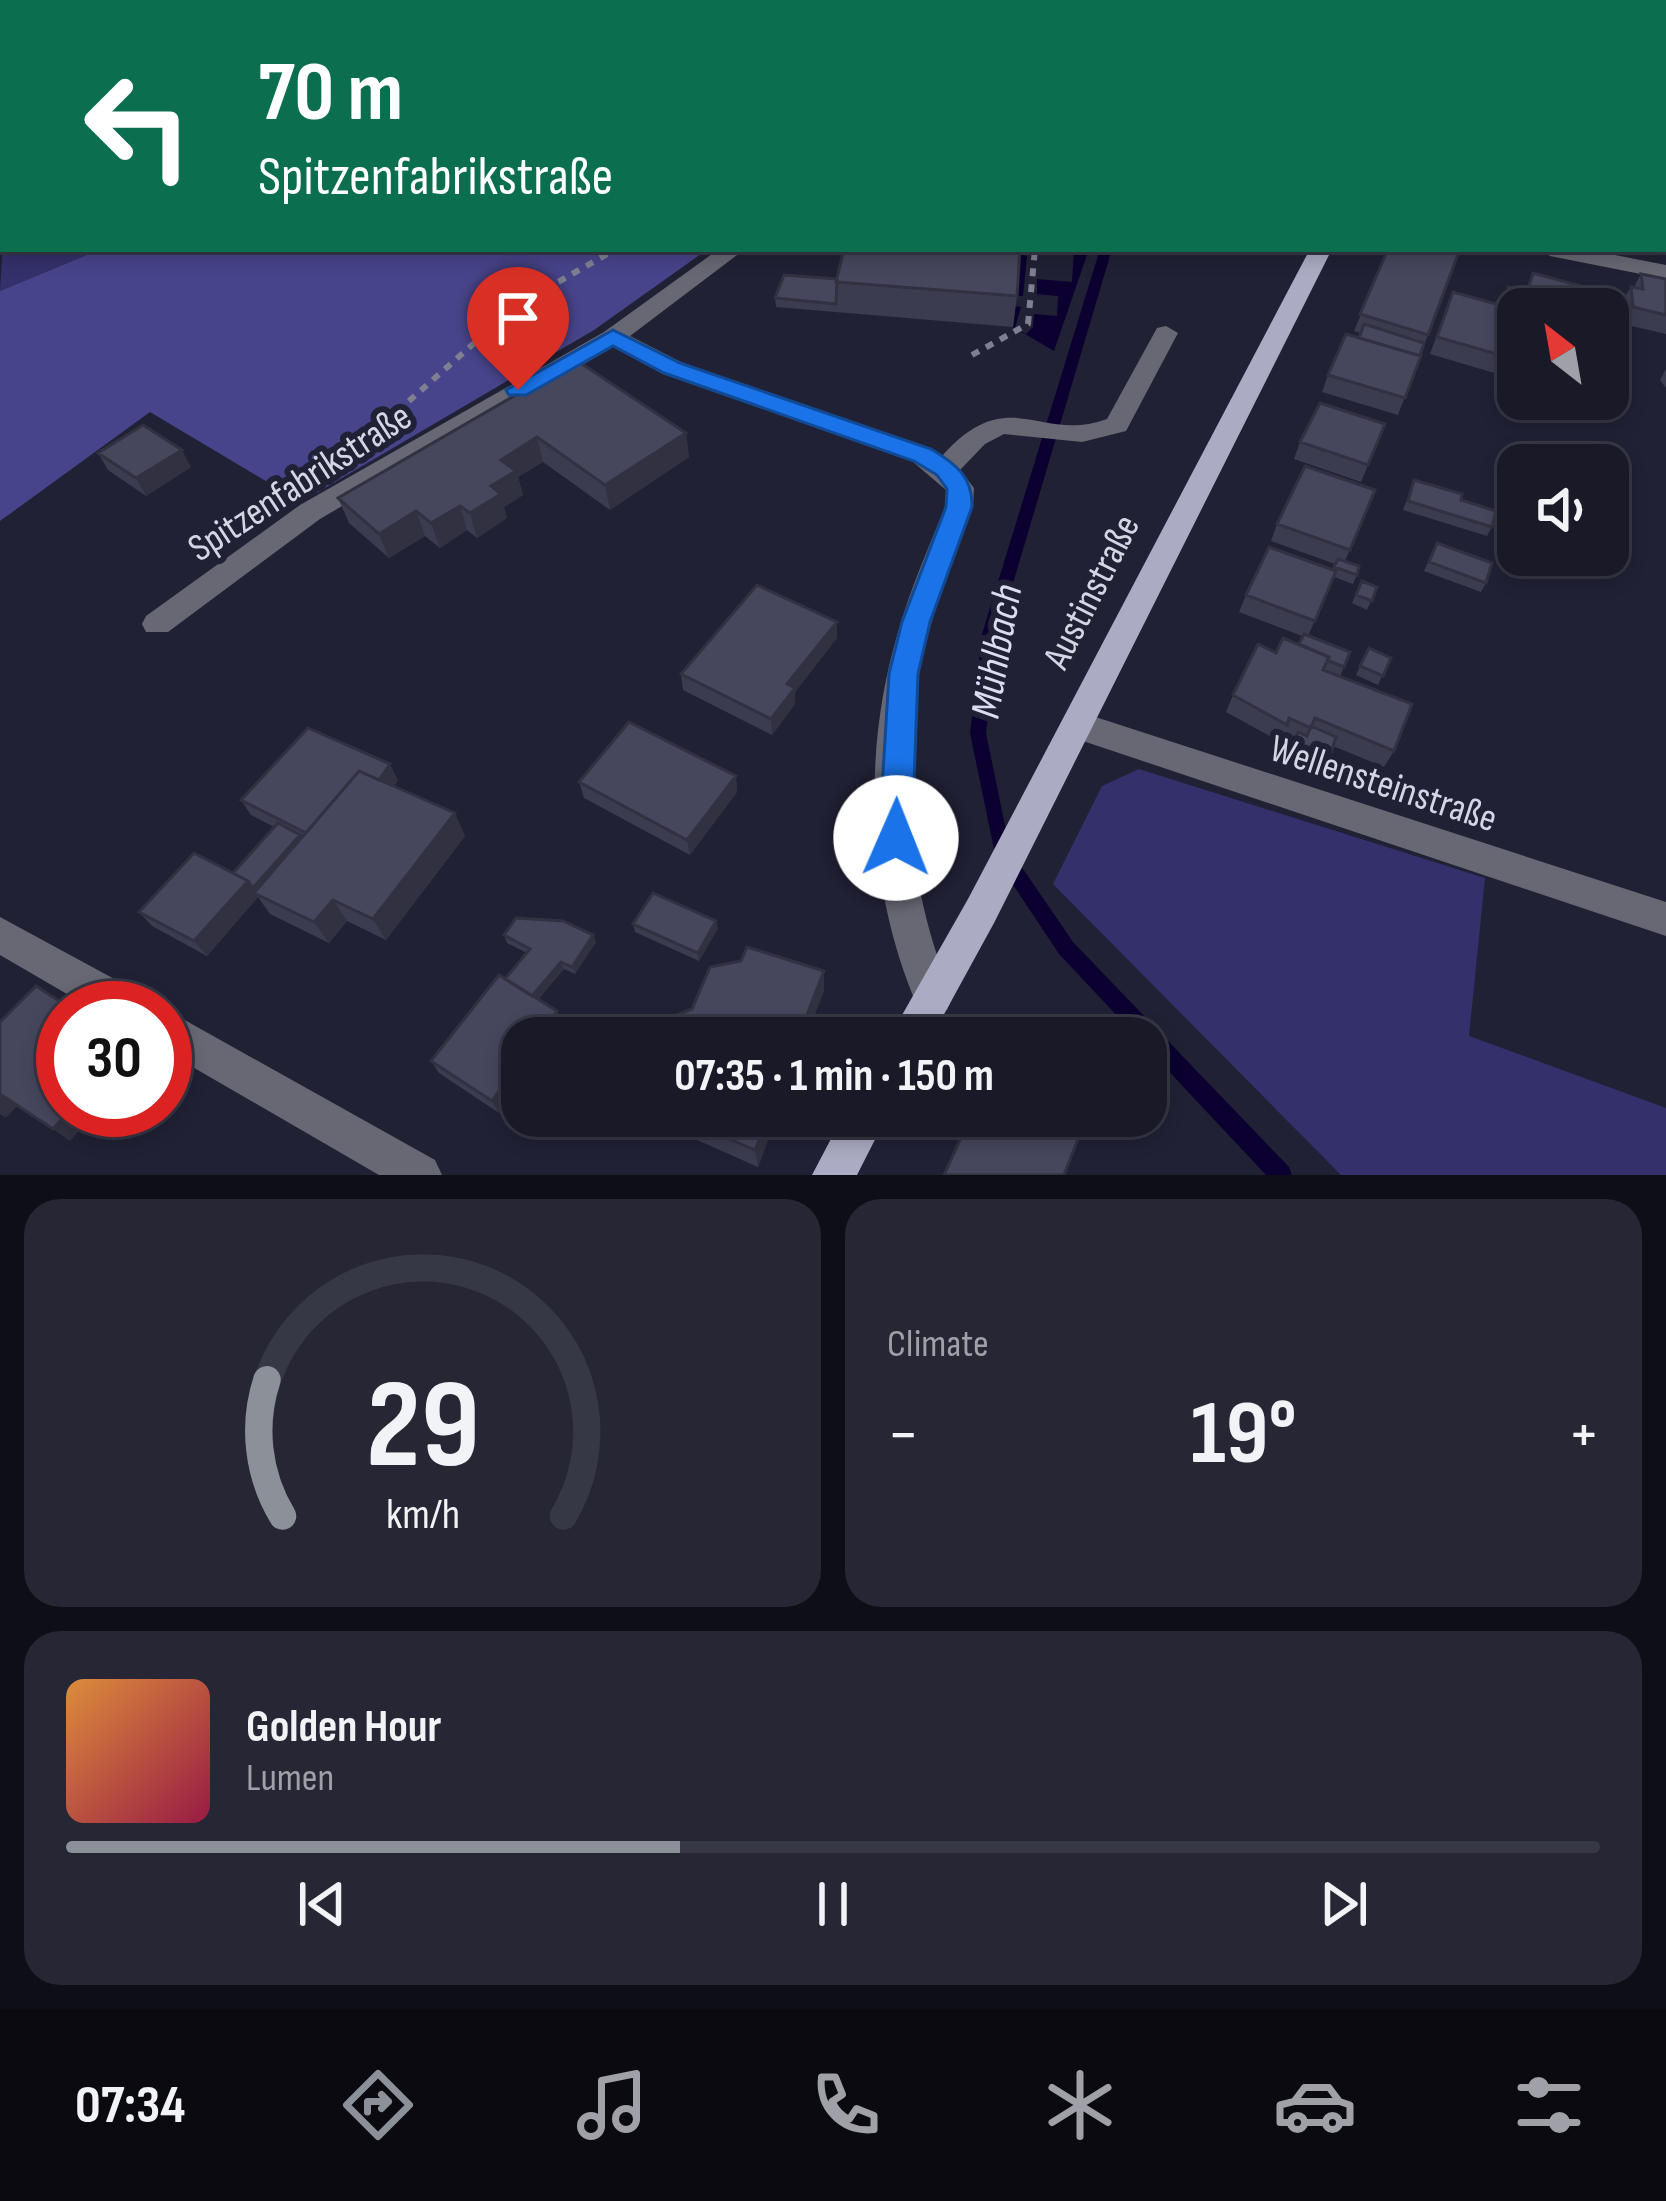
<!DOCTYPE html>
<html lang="en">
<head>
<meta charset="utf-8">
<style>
  body { margin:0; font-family:"Sofia Sans Condensed",sans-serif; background:#262634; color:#f1f3f6; height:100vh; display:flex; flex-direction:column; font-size:45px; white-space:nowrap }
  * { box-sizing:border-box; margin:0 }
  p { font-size:39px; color:#9fa0a8 }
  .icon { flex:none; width:66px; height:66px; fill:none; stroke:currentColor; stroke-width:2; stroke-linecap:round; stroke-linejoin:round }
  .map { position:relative; height:1175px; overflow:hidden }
  .side { display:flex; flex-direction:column; gap:24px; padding:24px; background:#0e0e16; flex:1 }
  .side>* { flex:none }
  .top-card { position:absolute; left:0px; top:0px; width:1668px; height:252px; box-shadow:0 6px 18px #0003,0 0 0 3px #373845; background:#0b6e4f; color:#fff; overflow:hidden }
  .needle { width:78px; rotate:329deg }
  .tools { position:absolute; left:1497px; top:288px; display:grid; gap:24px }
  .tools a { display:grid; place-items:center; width:132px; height:132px; border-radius:24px; background:#191928; box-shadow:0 6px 18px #0003,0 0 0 3px #373845; font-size:60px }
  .speed { position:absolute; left:36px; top:981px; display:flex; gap:24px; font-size:60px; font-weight:700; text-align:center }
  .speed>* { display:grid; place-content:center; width:156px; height:156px; border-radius:50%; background:#191928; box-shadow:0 6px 18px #0003,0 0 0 3px #373845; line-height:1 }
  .speed .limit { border:18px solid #d22; background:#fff; color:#111 }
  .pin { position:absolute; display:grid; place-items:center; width:102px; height:102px; color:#fff; margin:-123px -51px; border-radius:50% 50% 50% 0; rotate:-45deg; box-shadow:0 0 12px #0007 }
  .pin .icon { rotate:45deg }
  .me { position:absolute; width:132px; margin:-66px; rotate:1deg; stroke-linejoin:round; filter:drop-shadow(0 0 9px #0008) }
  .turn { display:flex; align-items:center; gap:42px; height:252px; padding:0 60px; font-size:54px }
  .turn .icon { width:156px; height:156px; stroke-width:2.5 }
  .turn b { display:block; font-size:84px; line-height:102px }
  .big { font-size:90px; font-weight:700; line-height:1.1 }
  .side .widget { flex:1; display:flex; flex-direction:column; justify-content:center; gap:18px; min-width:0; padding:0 42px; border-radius:36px; background:#262634 }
  .side .dial { align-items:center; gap:0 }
  .dial svg { height:312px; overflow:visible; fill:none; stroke:#373845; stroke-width:7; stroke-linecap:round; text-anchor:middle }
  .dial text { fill:#f1f3f6; stroke:none }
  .song { display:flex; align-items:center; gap:36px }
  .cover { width:144px; height:144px; border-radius:18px; background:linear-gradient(135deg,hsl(30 70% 55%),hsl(340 70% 35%)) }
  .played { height:12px; border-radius:6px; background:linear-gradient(90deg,#8c9099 40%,#373845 40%) }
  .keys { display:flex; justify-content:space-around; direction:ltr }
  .heat { display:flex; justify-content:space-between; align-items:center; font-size:66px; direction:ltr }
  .side .tiles { flex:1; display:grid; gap:24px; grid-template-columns:1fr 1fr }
  .widget:last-child { grid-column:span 2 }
  .trip { position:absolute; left:501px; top:1017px; width:666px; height:120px; border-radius:36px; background:#191928; box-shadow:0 6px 18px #0003,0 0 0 3px #373845; font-weight:700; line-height:120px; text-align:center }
  .tab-bar { display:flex; height:192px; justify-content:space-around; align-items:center; background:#0a0a10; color:#9fa0a8 }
  .tab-bar .icon { width:84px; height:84px }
  .tab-bar .active { color:#8c9099 }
  .tab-bar b { font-size:54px; color:#f1f3f6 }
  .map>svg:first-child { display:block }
  .green { fill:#34306b }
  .forest { fill:#48448b }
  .water { fill:#0b0030 }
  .pier { fill:#212136 }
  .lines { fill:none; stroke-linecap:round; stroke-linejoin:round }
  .stream { fill:#0b0030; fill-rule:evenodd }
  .path-far1 { stroke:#7f7f91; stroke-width:4.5; stroke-dasharray:6 6; stroke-linecap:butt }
  .path { stroke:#7f7f91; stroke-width:6; stroke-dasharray:8 8; stroke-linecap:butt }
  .minor { fill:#676873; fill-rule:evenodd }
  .major { fill:#abacc3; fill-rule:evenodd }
  .wall { fill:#3c3c50 }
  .shaded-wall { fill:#313141 }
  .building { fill:#46465d; stroke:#313141; stroke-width:3 }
  .route { fill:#1a73e8; stroke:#114b97; stroke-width:3 }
  .labels { text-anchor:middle; stroke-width:12; stroke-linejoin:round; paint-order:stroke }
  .street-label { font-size:39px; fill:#d5d6e4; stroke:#212136 }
  .water-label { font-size:42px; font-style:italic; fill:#dcddf2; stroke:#212136 }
</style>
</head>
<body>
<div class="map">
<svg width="1666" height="1175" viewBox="0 0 1666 1175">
  <rect width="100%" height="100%" fill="#212136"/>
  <path class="green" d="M3,244V249H101L0,291Z
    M1139,769L1485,878L1469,1036L1666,1108V1175H1341L1053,884L1102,786Z"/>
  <path class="forest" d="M440,0H973L435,3Z
    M101,249H708L594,330L301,502L150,412L0,521V291Z"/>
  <path class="water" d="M1018,249H1089L1054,351L1013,327Z"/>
  <path class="pier" d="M1018,249H1074L1072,282L1037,279V294L1058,296L1057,316L1034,314L1033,327L1026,334L1015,328L1021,307L1014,306L1015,296H1023L1027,256L1018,254Z"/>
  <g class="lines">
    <path class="stream" d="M1111,0H1119V3H1111Z
      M1100,249H1112L998,634L986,733L1010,850L1073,942L1289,1167L1292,1175H1266L1146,1047V1038H1138L1059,954L996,859L970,733L982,634Z"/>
    <path class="path-far1" d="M254,3L261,0"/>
    <path class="path" d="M972,355L1028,324L1035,249
      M373,433L516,306L616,249"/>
    <path class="minor" d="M1082,0H1098L1099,3H1081Z
      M1281,0H1297L1298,3H1280Z
      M1631,0H1647L1648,3H1630Z
      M1665,60H1666V72H1665Z
      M719,249H745L630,336L681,362L942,456C1009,381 1039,444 1107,419L1157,328L1166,326L1178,333L1126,431L1082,442L1004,434L985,444L960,470L974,488L973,507C958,547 941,587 930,628C896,748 904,883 953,997L947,1010L933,1016L919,1010C867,892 861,753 899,629C911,587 929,547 945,507L946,490L912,461L663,374L613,347L320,519L168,632H146L142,624L146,616L300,505L604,332Z
      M1539,249H1584L1666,265V279L1550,256Z
      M1077,711L1666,902V936L1065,735L1060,725L1065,715Z
      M0,917L142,994L148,1008H91L0,955Z
      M165,1009L435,1160L442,1175H379L165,1051Z"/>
    <path class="major" d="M1310,249H1332L994,923L931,1038H889L968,899Z
      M843,1116H887L857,1175H812Z"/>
  </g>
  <path class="wall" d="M1388,249H1460L1398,415L1322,392L1328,375L1359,338L1360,333L1354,331Z
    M1533,273L1576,302L1572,309H1564L1532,300L1518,309V380L1430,354L1453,292L1507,307L1503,296L1508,287L1526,289Z
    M1641,274L1666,279V334L1623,324L1621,303L1631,287H1634Z
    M784,275L1017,296L1013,327L776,307L775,298Z
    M576,360L686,433L689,457L610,510L543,462L518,477L523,495L504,507L507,518L477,538L467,530L440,548L425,536L389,558L349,523L338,498Z
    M1666,369V388L1660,380Z
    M1528,399H1554L1544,414L1525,405Z
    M1385,424L1361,482L1294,459L1300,442Z
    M98,453L191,467L146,496L108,470Z
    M1414,480L1461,500L1492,527L1487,536L1403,510Z
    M1375,490L1345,561L1357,575L1353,584L1334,577L1308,636L1344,667L1340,676L1323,670L1394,751L1384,767L1333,746L1322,778L1286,762L1294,740L1282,735L1279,741L1226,712L1233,695L1276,653L1299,644L1302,636L1239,612L1246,595L1332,570L1335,564L1271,541L1277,524Z
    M1437,543L1486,583L1481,592L1424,571Z
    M1362,581L1377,587L1367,610L1352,603Z
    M837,622V638L795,692V704L772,735L683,690L681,674Z
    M1369,648L1391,658L1378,685L1356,675Z
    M736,776L737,792L690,855L584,798L579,782Z
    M398,780L394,786L465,836L386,940L347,921L329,943L270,914L258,897L207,956L152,926L139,912L233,873L274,827L251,815L241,800Z
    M633,924L718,928L699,961L635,932Z
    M504,935L596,942L575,974L564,969L538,999L557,1011L563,1025L522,1038V1081L499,1113L439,1073L431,1061L527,953L507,943Z
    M643,1116H777L758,1167Z"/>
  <path class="shaded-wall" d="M686,433L689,457L610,510L605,485Z
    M537,437L543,462L518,477L523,495L504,507L507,518L477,538L470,513L491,486L501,460Z
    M182,450L191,467L146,496L136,478Z
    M460,506L467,530L440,548L431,523Z
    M416,511L425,536L389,558L379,534Z
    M837,622V638L795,692V704L772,735L771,719L787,684Z
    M390,764L398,780L384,800L376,784Z
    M736,776L737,792L690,855L687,840Z
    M455,813L465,836L386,940L373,919Z
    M300,835L305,843L259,896L254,893L258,897L207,956L194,941L248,881Z
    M333,900L347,921L329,943L314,922Z
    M716,921L718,928L699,961L698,953Z
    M593,935L596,942L575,974L572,967Z
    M561,962L564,969L533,1006L530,999Z
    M824,971V991L806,1038H798Z
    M557,1011L563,1025L553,1038H538Z
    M522,1059V1081L499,1113L492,1101Z
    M0,1094L17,1106L6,1118L0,1114Z
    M70,1110H97L70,1141L53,1129Z
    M769,1116H777L758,1167L755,1150Z"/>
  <path class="building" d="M994,0H1058V3H976L978,1L993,3Z
    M1501,0H1544V3H1501Z
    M1569,0H1604V3H1569Z
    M844,249H1020L1017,296L836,282Z
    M1388,249H1460L1428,335L1360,314Z
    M1533,273L1581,286L1576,302L1528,289L1535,309L1515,310L1508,287L1528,289Z
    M1641,274L1666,279V315L1633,307L1631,287L1643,289Z
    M784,275L837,279L836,304L775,298Z
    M1453,292L1518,310V360L1437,337Z
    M1364,324L1424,343L1420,356L1359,338Z
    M1346,334L1421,356L1405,398L1328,375Z
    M576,360L686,433L605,485L537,437L501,460L516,471L491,486L501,494L470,513L460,506L431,523L416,511L379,534L338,498Z
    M1535,399H1553L1549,405Z
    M1320,403L1385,424L1368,465L1300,442Z
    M143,425L182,450L136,478L98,453Z
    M1305,466L1375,490L1350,550L1277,524Z
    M1414,480L1462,494L1461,500L1496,511L1492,527L1408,501Z
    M1437,543L1492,563L1486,583L1429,562Z
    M1269,547L1336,571L1315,621L1246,595Z
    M1338,559L1359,566L1357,575L1334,567Z
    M1362,581L1377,587L1372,601L1356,595Z
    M757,585L837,622L787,684L795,688L771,719L681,674Z
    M1304,634L1350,652L1344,667L1327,660L1329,657L1299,644Z
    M1283,638L1329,657L1323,670L1412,704L1394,751L1315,718L1311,728L1289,718L1287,725L1233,695L1258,644L1276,653Z
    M1369,648L1391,658L1383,676L1360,666Z
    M629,722L736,776L687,840L579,782Z
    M1311,726L1336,737L1326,769L1290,754L1298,732L1307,736Z
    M308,728L390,764L379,780L359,771L306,833L241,800Z
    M359,771L455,813L373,919L333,900L314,922L254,893Z
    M278,823L300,835L253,888L248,881L233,873Z
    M194,853L248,881L194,941L139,912Z
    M653,893L716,921L698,953L633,924Z
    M516,918L563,921L593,935L572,967L561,962L532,996L505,979L530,949L504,935Z
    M747,947L824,971L798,1038H665L677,1015L692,1009L710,967L741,961Z
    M499,975L557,1011L538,1038H522V1059L492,1101L431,1061Z
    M36,986L70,1008H63V1110H70L53,1129L0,1094V1022Z
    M677,1116H769L755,1150Z
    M971,1116H1087L1064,1175H944Z"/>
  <path class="route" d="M613,330L680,363L931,449C956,464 973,477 972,507L930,622L918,674L912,838L907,848L896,852L884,848L879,838L889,674L902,622L946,507L947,489L937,475L914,461L664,373L613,346L526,395H509L506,390Z"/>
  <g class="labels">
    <g class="street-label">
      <text transform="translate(299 481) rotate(-33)" y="14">Spitzenfabrikstraße</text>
      <text transform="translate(1090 591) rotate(-63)" y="14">Austinstraße</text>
      <text transform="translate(1384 782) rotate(18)" y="14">Wellensteinstraße</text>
    </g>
    <g class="water-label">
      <text transform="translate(995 651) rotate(-80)" y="15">Mühlbach</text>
    </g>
  </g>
</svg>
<div class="tools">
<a><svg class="needle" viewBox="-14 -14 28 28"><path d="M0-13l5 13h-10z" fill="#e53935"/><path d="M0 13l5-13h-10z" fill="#9fa0a8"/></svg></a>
<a><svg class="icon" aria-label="sound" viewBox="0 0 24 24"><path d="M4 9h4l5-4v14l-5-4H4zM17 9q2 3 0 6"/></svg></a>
</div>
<div class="speed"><div class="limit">30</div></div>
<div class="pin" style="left:518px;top:390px;background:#d93025"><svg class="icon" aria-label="arrive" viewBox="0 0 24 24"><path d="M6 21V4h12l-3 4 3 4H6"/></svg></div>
<svg class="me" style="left:896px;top:838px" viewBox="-20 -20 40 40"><circle r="19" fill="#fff"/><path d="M0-13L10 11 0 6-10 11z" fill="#1a73e8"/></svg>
<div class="trip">07:35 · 1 min · 150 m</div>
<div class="top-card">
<div class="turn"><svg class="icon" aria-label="left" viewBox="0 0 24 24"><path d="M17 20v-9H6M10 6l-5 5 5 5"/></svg><div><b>70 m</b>Spitzenfabrikstraße</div></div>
</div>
</div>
<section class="side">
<div class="tiles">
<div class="widget dial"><svg viewBox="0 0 100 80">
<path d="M14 69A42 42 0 1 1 86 69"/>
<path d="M14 69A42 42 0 0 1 10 34" stroke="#8c9099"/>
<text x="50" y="56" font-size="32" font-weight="700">29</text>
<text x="50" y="72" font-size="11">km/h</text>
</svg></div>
<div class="widget"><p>Climate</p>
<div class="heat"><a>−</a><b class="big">19°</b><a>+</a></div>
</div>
<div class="widget">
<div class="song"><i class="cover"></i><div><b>Golden Hour</b><p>Lumen</p></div></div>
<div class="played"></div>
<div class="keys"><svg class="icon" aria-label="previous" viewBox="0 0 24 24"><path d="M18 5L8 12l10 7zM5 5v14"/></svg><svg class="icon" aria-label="pause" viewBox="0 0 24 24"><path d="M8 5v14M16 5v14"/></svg><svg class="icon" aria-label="next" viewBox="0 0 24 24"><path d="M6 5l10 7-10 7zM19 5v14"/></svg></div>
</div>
</div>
</section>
<nav class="tab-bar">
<b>07:34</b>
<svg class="icon active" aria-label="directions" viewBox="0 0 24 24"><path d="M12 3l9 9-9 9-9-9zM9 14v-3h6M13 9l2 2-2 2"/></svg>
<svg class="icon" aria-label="music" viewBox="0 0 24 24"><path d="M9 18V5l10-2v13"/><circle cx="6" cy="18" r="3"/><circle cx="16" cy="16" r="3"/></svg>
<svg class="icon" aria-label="phone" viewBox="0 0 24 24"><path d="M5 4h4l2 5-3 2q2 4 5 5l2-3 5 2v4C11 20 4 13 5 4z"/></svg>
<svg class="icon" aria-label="climate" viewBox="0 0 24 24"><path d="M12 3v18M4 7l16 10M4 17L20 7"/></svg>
<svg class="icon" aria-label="car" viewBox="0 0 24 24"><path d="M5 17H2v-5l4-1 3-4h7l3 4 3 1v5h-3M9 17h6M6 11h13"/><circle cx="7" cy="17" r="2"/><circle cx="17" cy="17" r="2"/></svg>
<svg class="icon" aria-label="filters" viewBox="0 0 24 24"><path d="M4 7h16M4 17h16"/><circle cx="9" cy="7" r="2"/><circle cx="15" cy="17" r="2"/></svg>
</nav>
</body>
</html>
